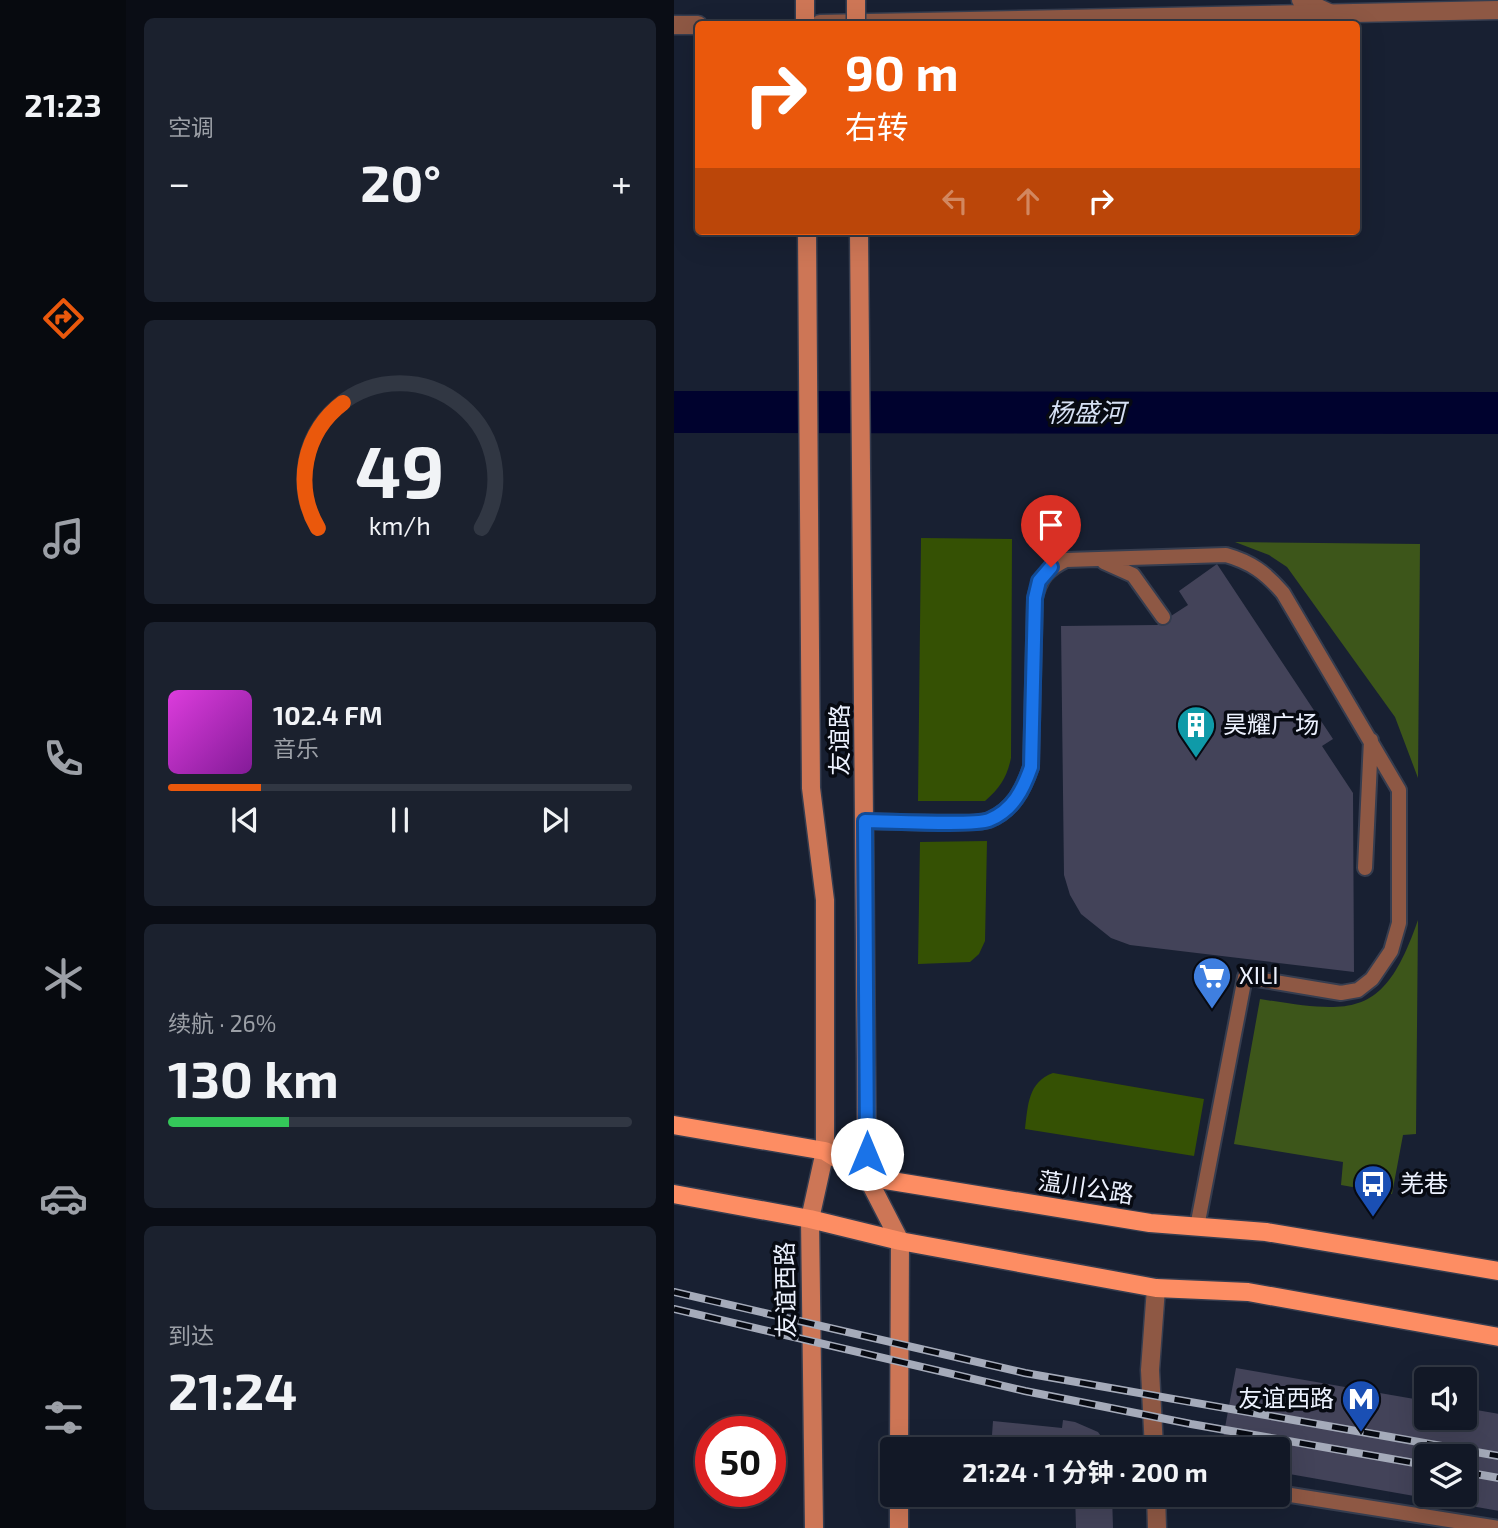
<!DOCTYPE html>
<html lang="zh">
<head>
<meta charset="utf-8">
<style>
  body { margin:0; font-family:"Exo 2","Noto Sans SC",sans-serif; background:#1b212e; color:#f1f3f6; height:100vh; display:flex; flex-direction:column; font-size:26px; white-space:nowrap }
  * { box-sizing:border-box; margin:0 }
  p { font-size:23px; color:#9ca0a7 }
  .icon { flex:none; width:38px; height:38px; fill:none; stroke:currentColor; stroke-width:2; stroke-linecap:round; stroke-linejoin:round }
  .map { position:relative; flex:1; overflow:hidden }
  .panel { display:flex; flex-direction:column; gap:18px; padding:18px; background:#0a0d15; width:548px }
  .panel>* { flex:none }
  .banner { position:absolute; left:21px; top:21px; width:665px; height:214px; border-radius:7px; box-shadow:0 7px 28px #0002,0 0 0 2px #313743; background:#ea580c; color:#fff; overflow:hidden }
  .tools { position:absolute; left:740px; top:1367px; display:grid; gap:14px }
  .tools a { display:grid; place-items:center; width:63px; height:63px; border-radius:7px; background:#121826; box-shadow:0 7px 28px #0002,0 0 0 2px #313743; font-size:35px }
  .speed { position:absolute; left:21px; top:1416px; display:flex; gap:14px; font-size:35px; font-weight:700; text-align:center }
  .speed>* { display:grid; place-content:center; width:91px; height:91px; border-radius:50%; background:#121826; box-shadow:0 7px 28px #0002,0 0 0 2px #313743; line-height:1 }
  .speed .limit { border:10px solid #d22; background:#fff; color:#111 }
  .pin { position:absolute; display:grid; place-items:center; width:60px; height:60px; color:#fff; margin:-72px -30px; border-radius:50% 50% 50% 0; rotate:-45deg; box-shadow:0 0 7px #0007 }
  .pin .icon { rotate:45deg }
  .me { position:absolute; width:77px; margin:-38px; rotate:0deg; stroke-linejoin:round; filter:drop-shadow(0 0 5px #0008) }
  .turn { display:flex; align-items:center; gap:24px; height:147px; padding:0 35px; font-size:32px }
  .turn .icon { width:91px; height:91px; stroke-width:2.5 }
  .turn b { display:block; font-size:49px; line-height:60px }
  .lanes { display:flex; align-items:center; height:66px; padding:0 35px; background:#0003; justify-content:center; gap:35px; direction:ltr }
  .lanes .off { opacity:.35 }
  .big { font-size:52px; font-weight:700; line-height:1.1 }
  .panel .widget { flex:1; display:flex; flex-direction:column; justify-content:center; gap:10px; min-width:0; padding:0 24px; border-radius:10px; background:#1b212e }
  .panel .dial { align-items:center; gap:0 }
  .dial svg { height:182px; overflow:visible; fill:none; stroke:#313743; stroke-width:7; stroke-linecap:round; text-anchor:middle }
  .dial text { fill:#f1f3f6; stroke:none }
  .song { display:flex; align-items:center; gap:21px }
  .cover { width:84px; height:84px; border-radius:10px; background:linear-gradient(135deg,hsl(300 70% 55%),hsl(290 70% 35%)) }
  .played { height:7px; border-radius:4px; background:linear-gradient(90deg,#ea580c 20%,#313743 20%) }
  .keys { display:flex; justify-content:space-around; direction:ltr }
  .heat { display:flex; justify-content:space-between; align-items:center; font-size:38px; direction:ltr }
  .charge { height:10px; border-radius:5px; background:linear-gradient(90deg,#34c759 26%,#313743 0) }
  .trip { position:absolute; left:206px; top:1437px; width:410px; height:70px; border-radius:7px; background:#121826; box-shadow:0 7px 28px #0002,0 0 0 2px #313743; font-weight:700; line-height:70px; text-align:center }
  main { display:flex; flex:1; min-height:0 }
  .menu { display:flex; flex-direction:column; width:126px; justify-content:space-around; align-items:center; background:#070a0f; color:#9ca0a7 }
  .menu .icon { width:49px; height:49px }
  .menu .active { color:#ea580c }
  .menu b { font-size:32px; color:#f1f3f6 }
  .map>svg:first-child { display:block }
  .green { fill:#355104 }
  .forest { fill:#3d561a }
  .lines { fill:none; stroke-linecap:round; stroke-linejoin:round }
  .river { stroke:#00022e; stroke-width:42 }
  .building { fill:#434359; fill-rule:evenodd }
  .service-casing { stroke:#363d4f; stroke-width:18 }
  .minor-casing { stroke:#363d4f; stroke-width:21 }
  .tertiary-casing { stroke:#363d4f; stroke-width:21 }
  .secondary-casing { stroke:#363d4f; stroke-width:21 }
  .primary-casing { stroke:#363d4f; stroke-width:21 }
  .service { stroke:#8e5844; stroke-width:14 }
  .minor { stroke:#8e5844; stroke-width:18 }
  .tertiary { stroke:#8e5844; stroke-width:18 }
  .secondary { stroke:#cd7656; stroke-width:18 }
  .primary { stroke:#fd8d63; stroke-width:18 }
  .rail-casing { stroke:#a5abba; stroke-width:8 }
  .rail { stroke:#070a12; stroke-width:5; stroke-dasharray:16; stroke-linecap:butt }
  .secondary-bridge-casing { stroke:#363d4f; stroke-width:21; stroke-linecap:butt }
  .secondary-bridge { stroke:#cd7656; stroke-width:18 }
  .route-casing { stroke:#114b97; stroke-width:18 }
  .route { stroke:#1a73e8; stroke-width:12 }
  .labels { text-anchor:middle; stroke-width:7; stroke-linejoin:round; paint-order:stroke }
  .poi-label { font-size:24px; fill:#ecf1fe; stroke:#070a12; text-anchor:start }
  .street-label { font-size:24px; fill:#ecf1fe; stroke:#070a12 }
  .water-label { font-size:26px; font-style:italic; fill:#d7e1f5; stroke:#070a12 }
</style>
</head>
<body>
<main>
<nav class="menu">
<b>21:23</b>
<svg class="icon active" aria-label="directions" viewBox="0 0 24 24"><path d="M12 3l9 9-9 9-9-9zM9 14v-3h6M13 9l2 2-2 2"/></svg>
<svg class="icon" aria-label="music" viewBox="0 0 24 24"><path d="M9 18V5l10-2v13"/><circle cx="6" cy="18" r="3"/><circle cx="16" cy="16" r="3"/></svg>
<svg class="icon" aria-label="phone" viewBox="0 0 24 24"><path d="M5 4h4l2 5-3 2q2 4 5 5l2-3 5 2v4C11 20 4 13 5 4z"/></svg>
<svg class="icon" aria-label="climate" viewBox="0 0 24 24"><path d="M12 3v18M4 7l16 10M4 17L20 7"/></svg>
<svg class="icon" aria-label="car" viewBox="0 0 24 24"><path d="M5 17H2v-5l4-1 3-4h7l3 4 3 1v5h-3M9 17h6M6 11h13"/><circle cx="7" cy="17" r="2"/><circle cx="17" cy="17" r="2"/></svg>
<svg class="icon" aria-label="filters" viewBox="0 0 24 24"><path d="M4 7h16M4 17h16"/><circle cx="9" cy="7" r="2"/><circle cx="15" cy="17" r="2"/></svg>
</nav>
<section class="panel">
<div class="widget"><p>空调</p>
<div class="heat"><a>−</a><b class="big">20°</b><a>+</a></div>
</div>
<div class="widget dial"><svg viewBox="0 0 100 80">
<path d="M14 69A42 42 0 1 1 86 69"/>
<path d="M14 69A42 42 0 0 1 25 14" stroke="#ea580c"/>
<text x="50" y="56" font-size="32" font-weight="700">49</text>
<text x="50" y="72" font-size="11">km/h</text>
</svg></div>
<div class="widget">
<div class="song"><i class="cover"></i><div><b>102.4 FM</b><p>音乐</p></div></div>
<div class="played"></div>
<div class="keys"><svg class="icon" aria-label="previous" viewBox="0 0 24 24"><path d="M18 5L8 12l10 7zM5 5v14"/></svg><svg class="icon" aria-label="pause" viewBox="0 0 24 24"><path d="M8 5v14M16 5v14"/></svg><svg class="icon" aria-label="next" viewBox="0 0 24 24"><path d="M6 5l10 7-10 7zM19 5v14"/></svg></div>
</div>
<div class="widget"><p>续航 · 26%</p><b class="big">130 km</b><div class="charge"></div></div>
<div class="widget"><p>到达</p><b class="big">21:24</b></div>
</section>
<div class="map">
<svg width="825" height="1528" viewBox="0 0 825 1528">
  <rect width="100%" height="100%" fill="#182032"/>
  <path class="green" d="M247,538L338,539L337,758C333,777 326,788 311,801H244Z
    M313,841L311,941L305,954L296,962L244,964L246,842Z
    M379,1073L530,1099L520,1156L351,1129C354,1105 354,1082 379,1073Z"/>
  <path class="forest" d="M561,542L746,544L744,778L721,717L613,567L595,555Z
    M744,920L742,1134L729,1135L718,1194L667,1185L669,1162L560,1144L586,999C680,1014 710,1018 744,920Z"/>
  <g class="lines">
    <path class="river" d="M0,412L825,413"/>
  </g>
  <path class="building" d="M543,564L659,739L648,746L679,793L680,972L456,945L437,938L407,914L396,895L390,875L387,626L483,625L514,605L505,591Z
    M562,1368L752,1401V1418H791V1408L825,1414V1511L604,1472V1449H547ZM752,1456H791V1494H752Z
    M389,1420L401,1422L424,1432L436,1449H317L319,1421L388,1428Z
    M401,1494H438L439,1528H402Z"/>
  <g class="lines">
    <g class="service-casing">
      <path id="service" d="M430,562L459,575L489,617
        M191,821C213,821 300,826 315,820C339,810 349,790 357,767L361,598C366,578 373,569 392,560L552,555C577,562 592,573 609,593L725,790V923L717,951L698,979L684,990L667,993L571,977L523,1227
        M691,868L697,740
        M604,1493L825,1528"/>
    </g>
    <g class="minor-casing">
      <path id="minor" d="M627,0L655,13
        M480,1449L476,1370L482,1288
        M482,1494L483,1528"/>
    </g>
    <g class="tertiary-casing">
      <path id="tertiary" d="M146,24L825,10
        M0,25H24"/>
    </g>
    <g class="secondary-casing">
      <path id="secondary" d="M131,0V24
        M133,231L137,788L151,900V1151L136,1219L140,1528
        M185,231L193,1177L226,1241L225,1449
        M225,1528V1494"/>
    </g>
    <g class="primary-casing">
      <path id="primary" d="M0,1125L151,1151L193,1177L476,1223L592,1232L825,1271
        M0,1194L136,1219L226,1241L482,1288L574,1292L825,1337"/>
    </g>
    <use href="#service" class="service"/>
    <use href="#minor" class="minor"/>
    <use href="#tertiary" class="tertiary"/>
    <use href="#secondary" class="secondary"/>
    <use href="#primary" class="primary"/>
    <g class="rail-casing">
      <path id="rail" d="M0,1292L351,1373L825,1456
        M0,1309L351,1391L517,1424L752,1465
        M791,1472L825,1478"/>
    </g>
    <use href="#rail" class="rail"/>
    <g class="secondary-bridge-casing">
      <path id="secondary-bridge" d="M182,0V24"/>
    </g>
    <use href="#secondary-bridge" class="secondary-bridge"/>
  </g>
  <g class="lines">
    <g class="route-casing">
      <path id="route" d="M193,1154L191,821C214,821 300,826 315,820C339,810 349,790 357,767L361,598L365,581L377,567"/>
    </g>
    <use href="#route" class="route"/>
  </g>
  <defs>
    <g id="building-pin" transform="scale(2.0125)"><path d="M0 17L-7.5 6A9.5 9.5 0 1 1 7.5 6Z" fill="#0f9aa8" stroke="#070a12"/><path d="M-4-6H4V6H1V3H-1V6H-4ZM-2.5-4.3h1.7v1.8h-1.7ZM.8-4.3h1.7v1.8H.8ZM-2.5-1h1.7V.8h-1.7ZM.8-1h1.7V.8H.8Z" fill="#fff"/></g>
    <g id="supermarket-pin" transform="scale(2.0125)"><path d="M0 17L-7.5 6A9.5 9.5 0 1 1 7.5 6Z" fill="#3f7fe0" stroke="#070a12"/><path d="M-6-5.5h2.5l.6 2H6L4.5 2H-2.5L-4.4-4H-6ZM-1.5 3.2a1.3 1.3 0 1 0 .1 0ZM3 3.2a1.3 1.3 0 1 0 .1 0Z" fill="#fff"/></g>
    <g id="bus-pin" transform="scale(2.0125)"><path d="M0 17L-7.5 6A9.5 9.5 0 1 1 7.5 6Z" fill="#1a4fb4" stroke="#070a12"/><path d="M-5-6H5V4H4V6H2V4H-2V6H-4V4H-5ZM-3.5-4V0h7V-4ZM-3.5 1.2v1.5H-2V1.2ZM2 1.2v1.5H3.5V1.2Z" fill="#fff"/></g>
    <g id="metro-pin" transform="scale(2.0125)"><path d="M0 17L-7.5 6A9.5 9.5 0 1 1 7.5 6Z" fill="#1a4fb4" stroke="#070a12"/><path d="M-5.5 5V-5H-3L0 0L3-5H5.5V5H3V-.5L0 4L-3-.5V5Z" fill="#fff"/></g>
  </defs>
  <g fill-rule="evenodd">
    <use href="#building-pin" x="522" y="725"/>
    <use href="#supermarket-pin" x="538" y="976"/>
    <use href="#bus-pin" x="699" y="1184"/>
    <use href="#metro-pin" x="687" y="1399"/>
  </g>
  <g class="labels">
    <g class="poi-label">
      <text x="549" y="733">昊耀广场</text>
      <text x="565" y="984">XILI</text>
      <text x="726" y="1192">羌巷</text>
      <text x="660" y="1407" text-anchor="end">友谊西路</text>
    </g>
    <g class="street-label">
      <text transform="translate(166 740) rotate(-90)" y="8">友谊路</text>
      <text transform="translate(412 1188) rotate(9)" y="8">蕰川公路</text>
      <text transform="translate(112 1290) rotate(-91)" y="8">友谊西路</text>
    </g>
    <g class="water-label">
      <text x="412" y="422">杨盛河</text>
    </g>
  </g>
</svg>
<div class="tools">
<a><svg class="icon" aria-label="sound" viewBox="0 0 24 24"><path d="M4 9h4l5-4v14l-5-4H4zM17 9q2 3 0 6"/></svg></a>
<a><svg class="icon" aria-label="layers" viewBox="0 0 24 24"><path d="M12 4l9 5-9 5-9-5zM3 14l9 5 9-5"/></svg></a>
</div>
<div class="speed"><div class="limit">50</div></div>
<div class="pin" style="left:377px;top:567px;background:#d93025"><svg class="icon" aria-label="arrive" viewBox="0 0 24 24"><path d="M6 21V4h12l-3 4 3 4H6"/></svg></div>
<svg class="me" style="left:193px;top:1154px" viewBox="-20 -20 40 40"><circle r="19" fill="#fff"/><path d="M0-13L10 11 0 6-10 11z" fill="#1a73e8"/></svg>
<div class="trip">21:24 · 1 分钟 · 200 m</div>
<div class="banner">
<div class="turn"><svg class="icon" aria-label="right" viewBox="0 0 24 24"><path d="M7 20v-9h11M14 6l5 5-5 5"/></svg><div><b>90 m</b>右转</div></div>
<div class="lanes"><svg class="icon off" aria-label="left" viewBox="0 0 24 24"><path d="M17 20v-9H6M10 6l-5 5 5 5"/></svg><svg class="icon off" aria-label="ahead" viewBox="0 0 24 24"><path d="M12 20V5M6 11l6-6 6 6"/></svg><svg class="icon" aria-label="right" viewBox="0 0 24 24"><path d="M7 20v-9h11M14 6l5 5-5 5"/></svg></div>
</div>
</div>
</main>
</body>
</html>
